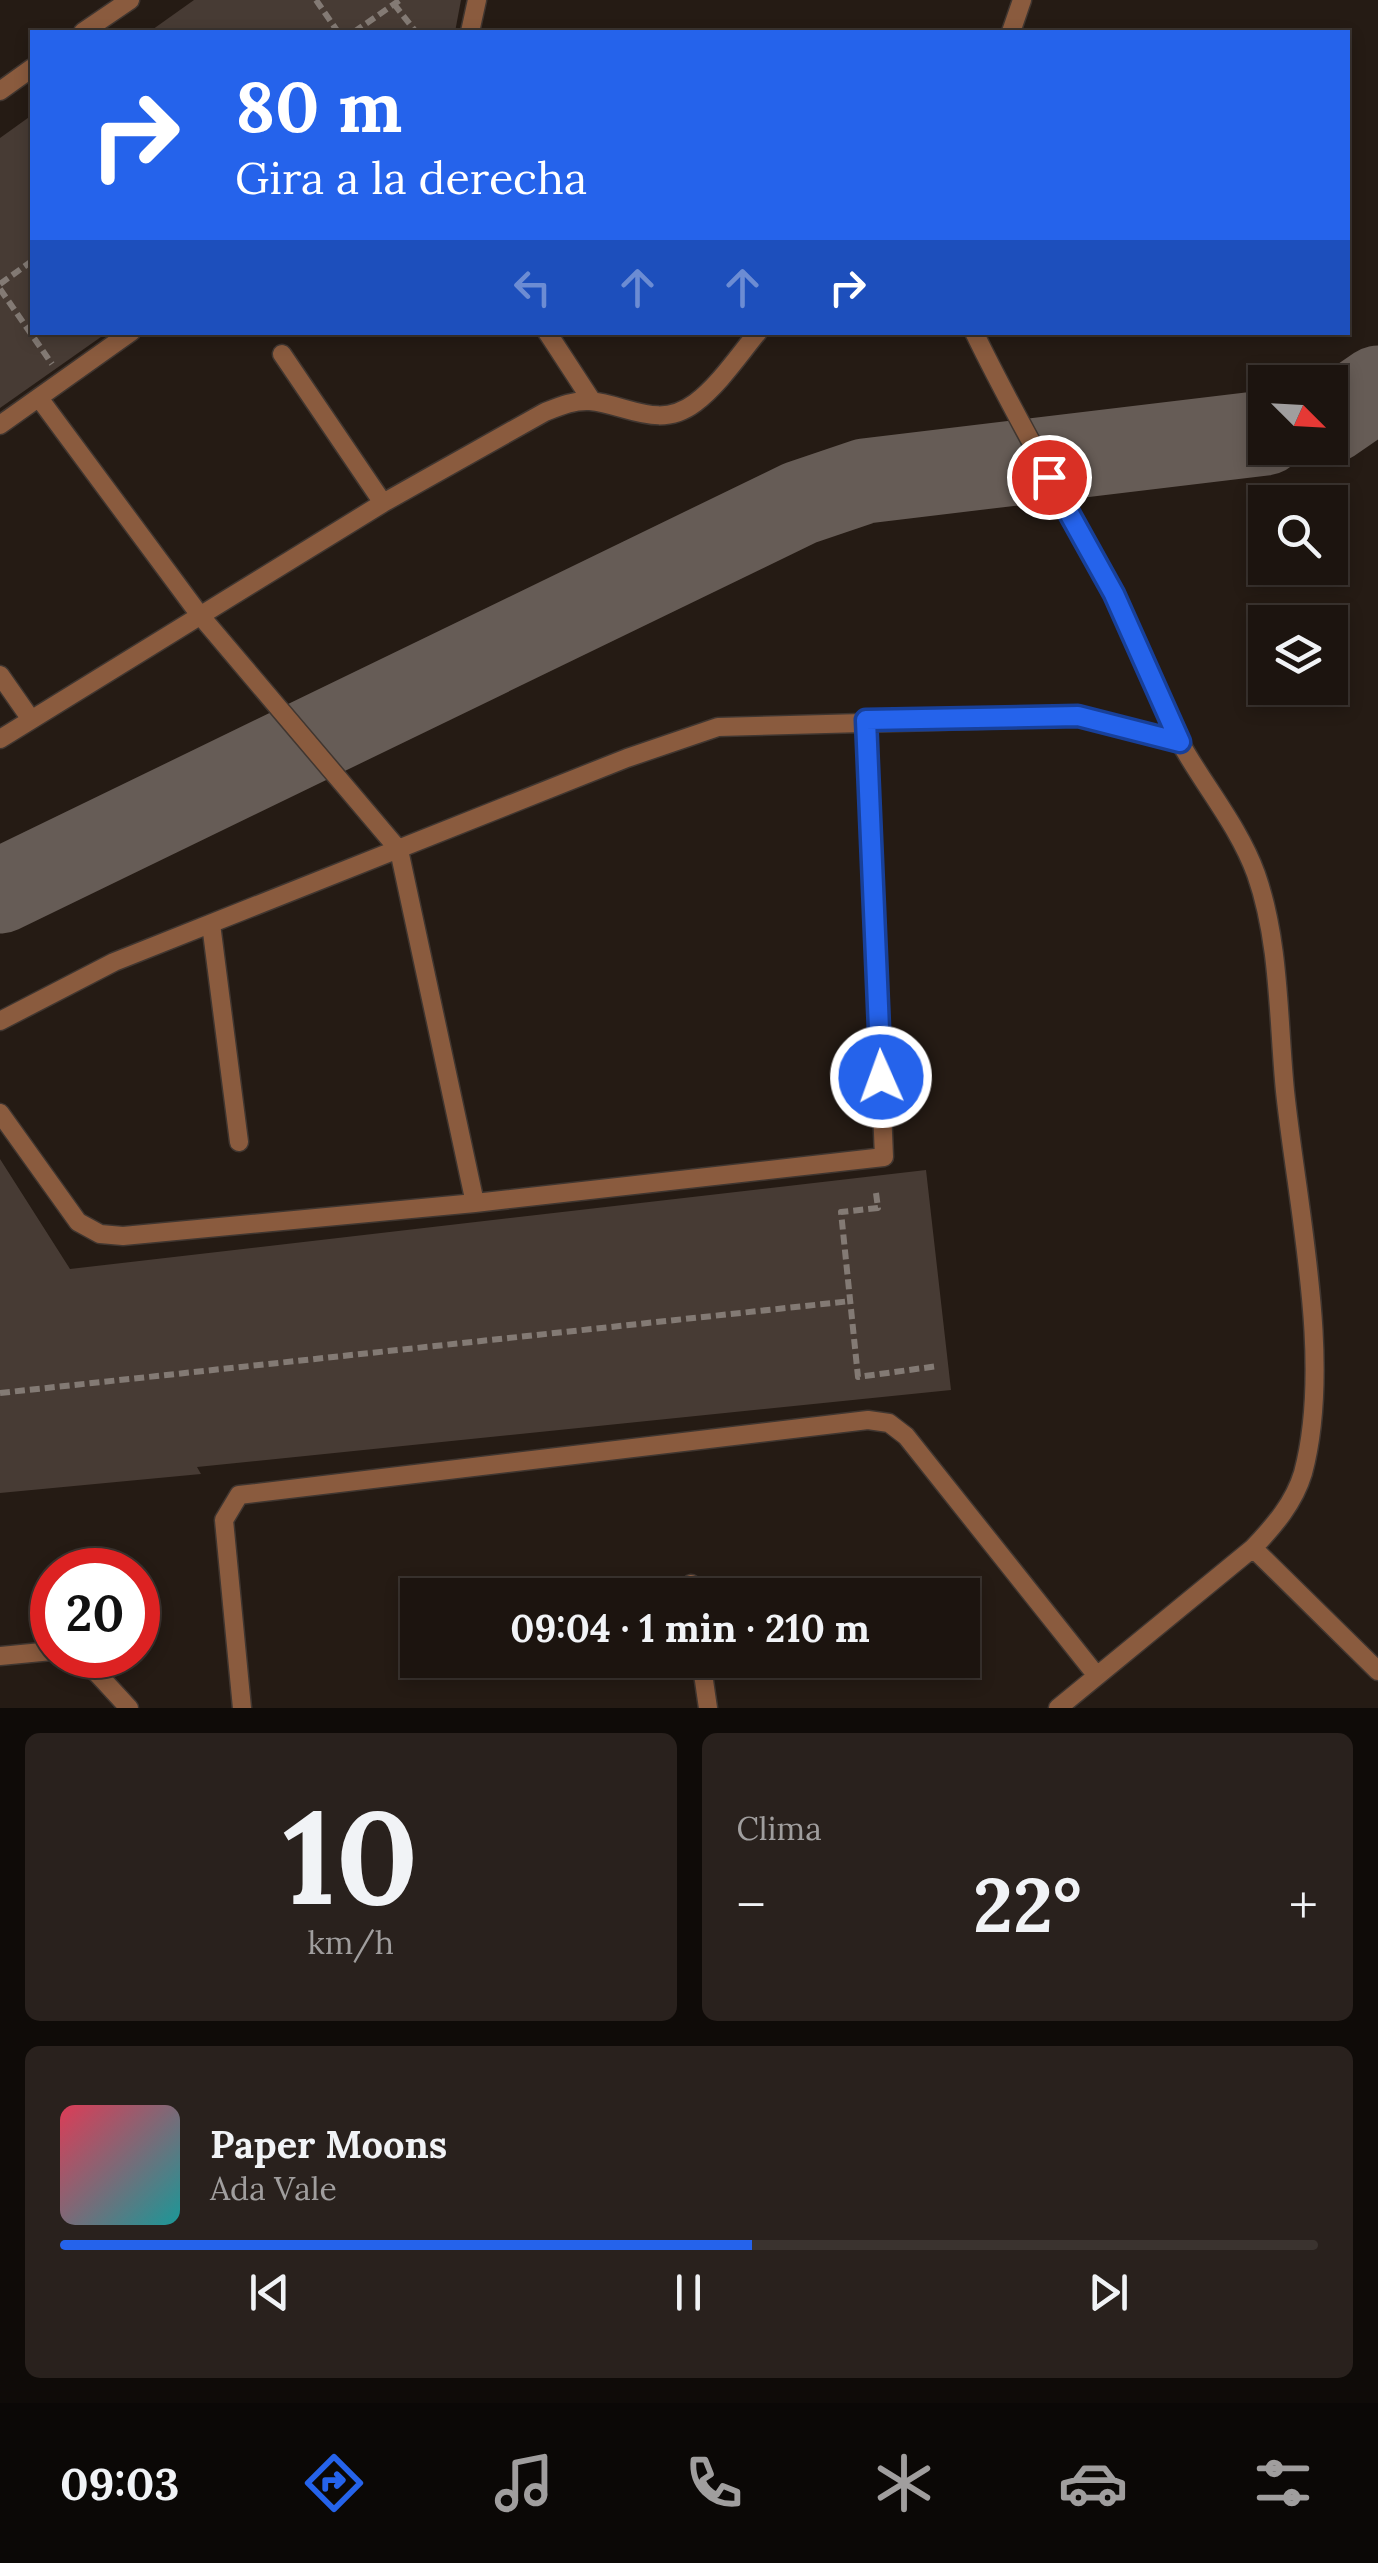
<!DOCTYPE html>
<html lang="es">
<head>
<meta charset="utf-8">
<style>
  body { margin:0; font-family:Lora,serif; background:#29211d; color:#f1f3f6; height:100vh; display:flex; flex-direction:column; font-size:38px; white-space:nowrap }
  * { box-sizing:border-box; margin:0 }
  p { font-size:32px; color:#a09e9e }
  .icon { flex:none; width:55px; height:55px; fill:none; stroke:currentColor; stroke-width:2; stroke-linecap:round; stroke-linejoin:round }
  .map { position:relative; height:1708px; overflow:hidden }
  .details { display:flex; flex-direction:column; gap:25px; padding:25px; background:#0f0b08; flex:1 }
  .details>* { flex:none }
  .banner { position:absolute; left:30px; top:30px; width:1320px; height:305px; border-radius:0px; box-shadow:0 5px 15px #0003,0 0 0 2px #3a332f; background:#2563eb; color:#fff; overflow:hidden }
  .needle { width:65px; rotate:114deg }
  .controls { position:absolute; left:1248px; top:365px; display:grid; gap:20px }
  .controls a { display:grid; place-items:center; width:100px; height:100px; border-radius:0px; background:#1c140f; box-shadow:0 5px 15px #0003,0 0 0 2px #3a332f; font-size:50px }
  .speed { position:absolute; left:30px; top:1548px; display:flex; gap:20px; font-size:50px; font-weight:700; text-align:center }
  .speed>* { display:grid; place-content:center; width:130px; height:130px; border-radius:50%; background:#1c140f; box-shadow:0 5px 15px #0003,0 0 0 2px #3a332f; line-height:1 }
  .speed .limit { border:15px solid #d22; background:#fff; color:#111 }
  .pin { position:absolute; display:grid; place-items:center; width:85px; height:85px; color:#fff; margin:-42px; border:5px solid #fff; border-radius:50%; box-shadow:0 2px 10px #0007 }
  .me { position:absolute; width:110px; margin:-55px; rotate:358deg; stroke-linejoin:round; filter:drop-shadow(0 0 8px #0008) }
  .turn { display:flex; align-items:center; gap:35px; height:210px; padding:0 40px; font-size:45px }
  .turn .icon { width:130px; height:130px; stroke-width:2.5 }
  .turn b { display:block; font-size:70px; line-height:85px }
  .lanes { display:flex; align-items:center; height:95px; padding:0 40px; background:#0003; justify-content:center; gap:50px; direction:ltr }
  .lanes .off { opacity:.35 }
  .big { font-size:75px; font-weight:700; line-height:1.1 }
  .details .tile { flex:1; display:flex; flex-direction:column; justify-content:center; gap:15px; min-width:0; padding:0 35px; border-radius:15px; background:#29211d }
  .details .dial { align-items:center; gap:0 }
  .dial b { font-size:130px; line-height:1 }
  .song { display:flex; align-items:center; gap:30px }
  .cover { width:120px; height:120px; border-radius:15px; background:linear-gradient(135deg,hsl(350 70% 55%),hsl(180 70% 35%)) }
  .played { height:10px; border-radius:5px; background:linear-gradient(90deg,#2563eb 55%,#3a332f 55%) }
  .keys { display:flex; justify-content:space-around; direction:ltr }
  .heat { display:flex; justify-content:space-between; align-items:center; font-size:55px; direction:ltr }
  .details .tiles { flex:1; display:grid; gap:25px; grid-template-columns:1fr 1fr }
  .tile:last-child { grid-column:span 2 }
  .trip { position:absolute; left:400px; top:1578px; width:580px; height:100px; border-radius:0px; background:#1c140f; box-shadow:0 5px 15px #0003,0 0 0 2px #3a332f; font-weight:700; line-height:100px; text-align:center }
  .dock { display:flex; height:160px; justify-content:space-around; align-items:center; background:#0b0806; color:#a09e9e }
  .dock .icon { width:70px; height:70px }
  .dock .on { color:#2563eb }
  .dock b { font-size:45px; color:#f1f3f6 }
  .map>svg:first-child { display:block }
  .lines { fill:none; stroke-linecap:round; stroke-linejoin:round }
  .taxiway { stroke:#665c56; stroke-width:85 }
  .building { fill:#473b34 }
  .lane-casing { stroke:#403630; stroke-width:21 }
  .path { stroke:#837a74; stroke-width:6; stroke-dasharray:10 5; stroke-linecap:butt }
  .lane { stroke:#8a5b3e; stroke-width:18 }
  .route-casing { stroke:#184099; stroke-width:25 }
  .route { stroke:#2563eb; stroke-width:18 }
</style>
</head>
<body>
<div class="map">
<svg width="1378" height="1708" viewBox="0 0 1378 1708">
  <rect width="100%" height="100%" fill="#251b14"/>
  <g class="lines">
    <path class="taxiway" d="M1330,421L1378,388
      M0,891L800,503L865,481L1265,433"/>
  </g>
  <path class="building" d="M194,0H461L455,32H149Z
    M32,115V332H108L0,408V138Z
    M0,1159L70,1269L926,1170L951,1390L197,1467L201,1474L0,1493Z"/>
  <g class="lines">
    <g class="lane-casing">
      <path id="lane" d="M83,32L130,0
        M470,32L477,0
        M1011,32L1022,0
        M0,91L32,68
        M547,332L592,401
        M974,332C1017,421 1067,505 1113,592C1139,641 1154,695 1181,744C1205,787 1239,827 1256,874C1280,942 1278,1020 1285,1091C1297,1206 1333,1362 1303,1473C1294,1503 1274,1526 1253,1548L1378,1671
        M282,354L383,503
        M39,398L199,614L399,850L475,1203
        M0,425L131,332
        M0,675L30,718
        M0,739L383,503L545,412C560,406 574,400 590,401C628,405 659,430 695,403C719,385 739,355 758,332
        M211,924L239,1142
        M0,1021L114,962L627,758L718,727L1078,717L1180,743
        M0,1113L78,1222L100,1234L123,1236L475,1203L884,1157L866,720
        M691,1584L692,1595
        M74,1655L81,1656L129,1708
        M0,1656L52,1651
        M701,1660L708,1708
        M242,1708L224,1520L239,1495L868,1420L889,1423L906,1436L1097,1676
        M1058,1708L1253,1548"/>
    </g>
    <path class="path" d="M316,0L338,32
      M394,4L416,32
      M354,32L400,0
      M0,284L32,261
      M0,289L52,364
      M876,1193L878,1208L841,1212L858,1377L938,1366
      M0,1393L851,1301"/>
    <use href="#lane" class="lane"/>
  </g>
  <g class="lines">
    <g class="route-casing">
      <path id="route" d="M881,1077L866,720L1078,716L1180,742L1114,594L1049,477"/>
    </g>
    <use href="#route" class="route"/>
  </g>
</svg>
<div class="controls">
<a><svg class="needle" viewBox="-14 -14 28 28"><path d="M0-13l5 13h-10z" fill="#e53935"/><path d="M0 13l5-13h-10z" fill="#a09e9e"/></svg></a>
<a><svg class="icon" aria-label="search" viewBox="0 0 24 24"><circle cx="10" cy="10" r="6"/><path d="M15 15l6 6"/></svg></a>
<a><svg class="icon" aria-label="layers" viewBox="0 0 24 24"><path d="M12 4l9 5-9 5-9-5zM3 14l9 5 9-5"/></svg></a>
</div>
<div class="speed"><div class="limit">20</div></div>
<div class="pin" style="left:1049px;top:477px;background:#d93025"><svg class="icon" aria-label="arrive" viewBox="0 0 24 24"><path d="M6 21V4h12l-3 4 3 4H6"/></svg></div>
<svg class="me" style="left:881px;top:1077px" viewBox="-20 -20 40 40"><circle r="17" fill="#2563eb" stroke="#fff" stroke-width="3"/><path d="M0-11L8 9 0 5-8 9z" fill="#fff"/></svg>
<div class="trip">09:04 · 1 min · 210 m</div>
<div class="banner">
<div class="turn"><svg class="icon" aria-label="right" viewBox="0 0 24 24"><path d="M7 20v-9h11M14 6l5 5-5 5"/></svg><div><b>80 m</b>Gira a la derecha</div></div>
<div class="lanes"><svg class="icon off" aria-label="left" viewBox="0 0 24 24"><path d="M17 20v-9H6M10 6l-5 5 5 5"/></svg><svg class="icon off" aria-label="ahead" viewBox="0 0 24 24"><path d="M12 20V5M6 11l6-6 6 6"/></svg><svg class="icon off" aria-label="ahead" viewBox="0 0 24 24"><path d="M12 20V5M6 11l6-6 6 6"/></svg><svg class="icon" aria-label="right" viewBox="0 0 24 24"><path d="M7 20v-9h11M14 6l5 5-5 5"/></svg></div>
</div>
</div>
<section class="details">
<div class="tiles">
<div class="tile dial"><b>10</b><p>km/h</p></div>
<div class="tile"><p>Clima</p>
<div class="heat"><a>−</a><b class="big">22°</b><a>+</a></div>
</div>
<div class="tile">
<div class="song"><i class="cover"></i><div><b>Paper Moons</b><p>Ada Vale</p></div></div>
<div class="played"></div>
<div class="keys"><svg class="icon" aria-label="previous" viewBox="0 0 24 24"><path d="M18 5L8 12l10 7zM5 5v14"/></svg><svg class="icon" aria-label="pause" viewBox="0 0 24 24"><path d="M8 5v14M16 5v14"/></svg><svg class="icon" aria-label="next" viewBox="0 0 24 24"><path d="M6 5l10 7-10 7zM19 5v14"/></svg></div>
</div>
</div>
</section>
<nav class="dock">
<b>09:03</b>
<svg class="icon on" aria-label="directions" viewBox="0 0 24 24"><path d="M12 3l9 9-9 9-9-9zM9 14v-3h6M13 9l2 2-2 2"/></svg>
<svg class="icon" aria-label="music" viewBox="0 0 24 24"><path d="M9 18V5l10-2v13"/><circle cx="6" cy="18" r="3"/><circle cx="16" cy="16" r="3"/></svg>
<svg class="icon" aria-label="phone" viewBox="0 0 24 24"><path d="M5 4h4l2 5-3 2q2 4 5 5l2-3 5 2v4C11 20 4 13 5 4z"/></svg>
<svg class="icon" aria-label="climate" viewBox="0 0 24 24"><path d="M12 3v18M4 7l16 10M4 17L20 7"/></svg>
<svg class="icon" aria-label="car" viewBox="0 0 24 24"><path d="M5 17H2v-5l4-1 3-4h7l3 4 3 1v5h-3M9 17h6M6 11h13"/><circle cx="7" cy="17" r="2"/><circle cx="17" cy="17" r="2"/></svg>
<svg class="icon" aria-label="filters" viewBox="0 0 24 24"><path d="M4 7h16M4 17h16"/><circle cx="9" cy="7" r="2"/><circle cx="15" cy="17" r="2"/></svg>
</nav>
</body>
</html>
